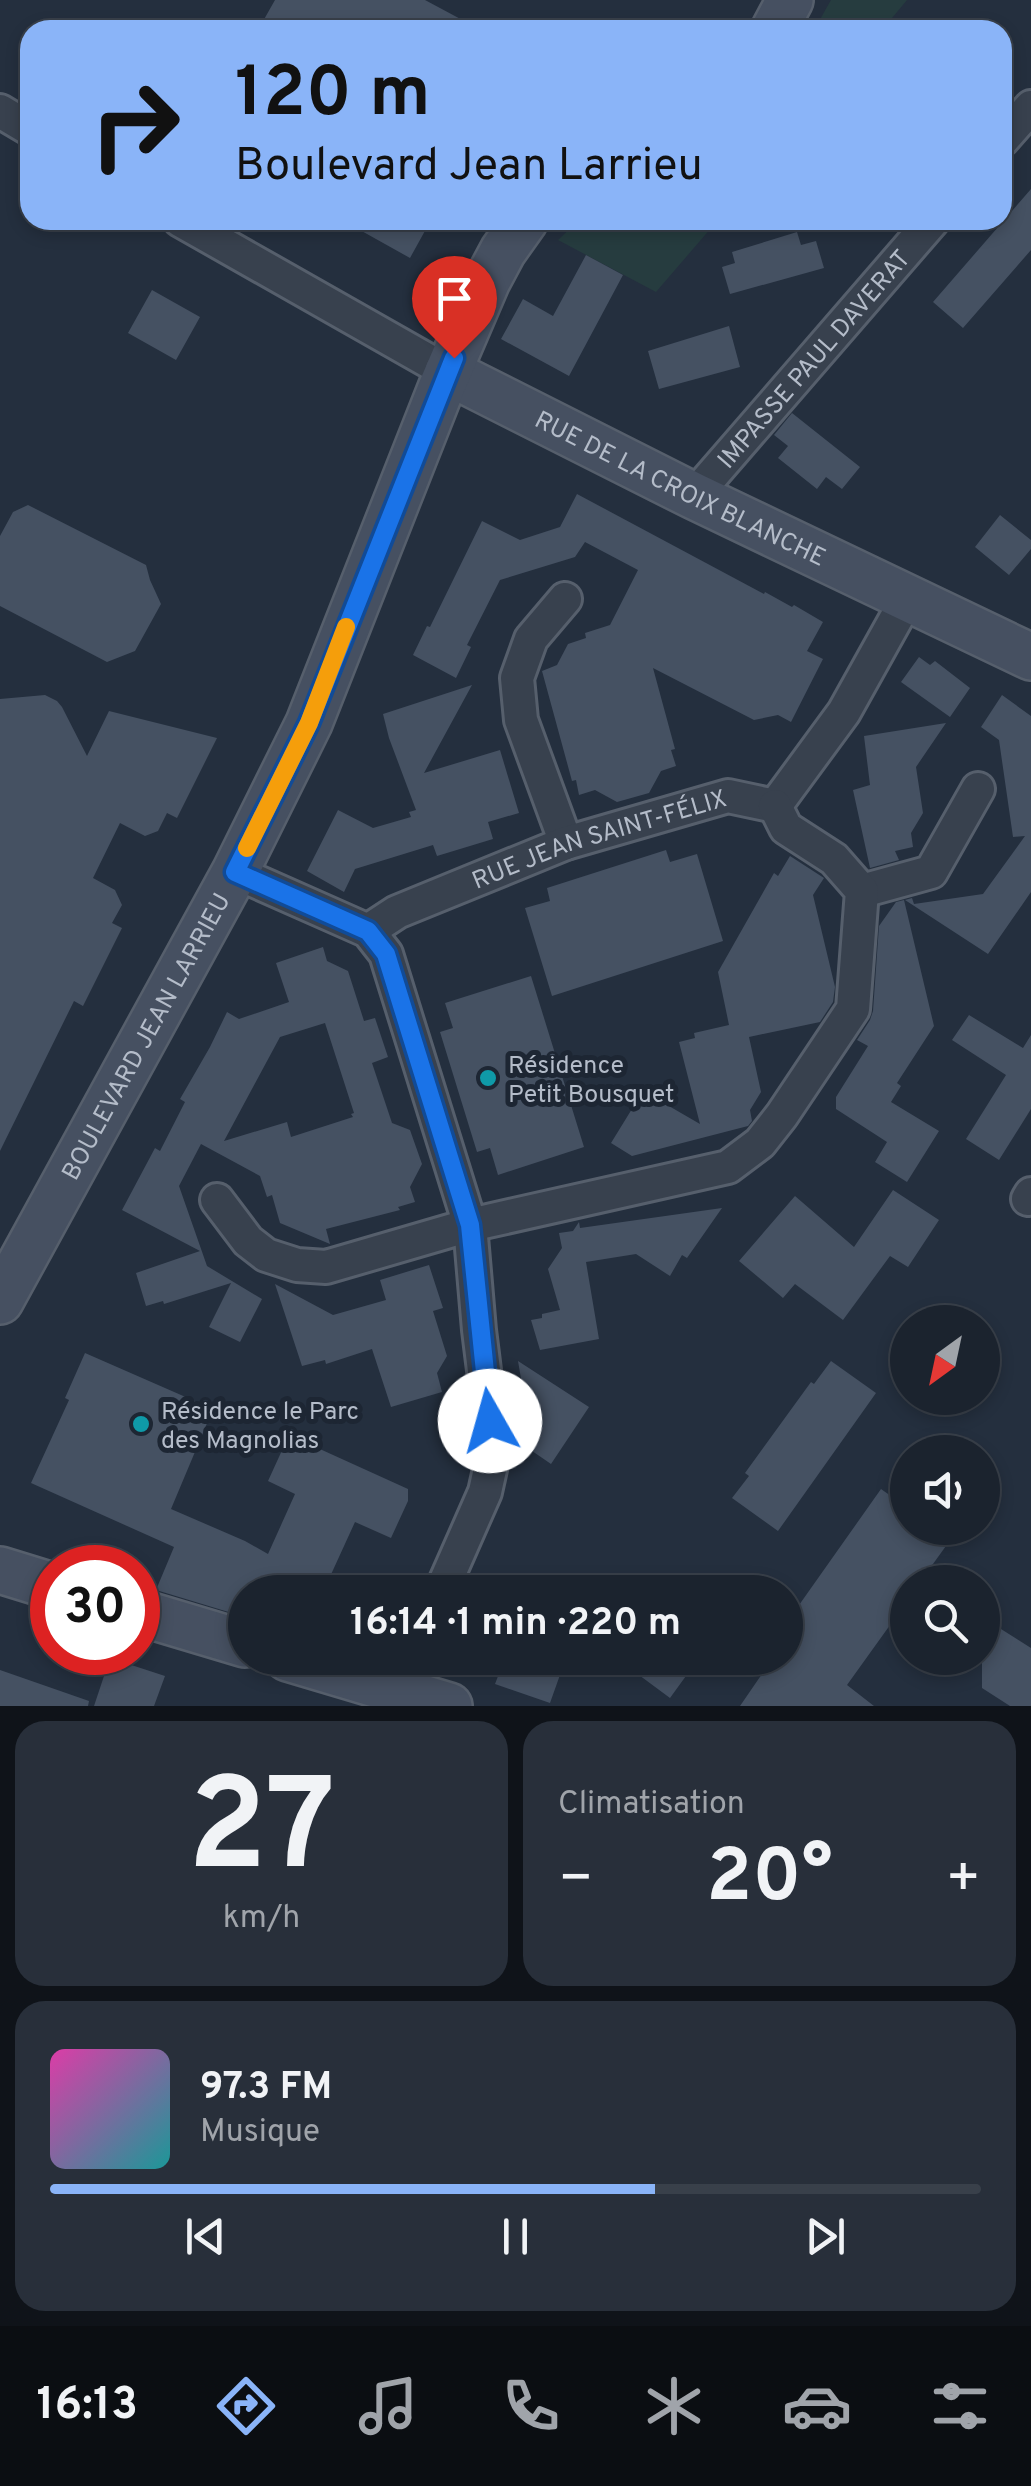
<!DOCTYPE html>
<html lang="fr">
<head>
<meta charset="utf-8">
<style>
  body { margin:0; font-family:Overpass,sans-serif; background:#282f3a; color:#f1f3f6; height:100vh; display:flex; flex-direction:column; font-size:38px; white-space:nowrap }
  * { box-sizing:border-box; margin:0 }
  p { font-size:32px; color:#a0a4aa }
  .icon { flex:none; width:55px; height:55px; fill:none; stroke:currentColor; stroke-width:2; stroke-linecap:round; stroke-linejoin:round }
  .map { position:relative; height:1706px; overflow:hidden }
  .side { display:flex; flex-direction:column; gap:15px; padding:15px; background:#0f1319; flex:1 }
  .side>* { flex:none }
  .banner { position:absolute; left:20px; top:20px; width:992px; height:210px; border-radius:30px; box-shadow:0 5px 15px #0003,0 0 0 2px #39404a; background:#8ab4f8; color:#111; overflow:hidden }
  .needle { width:65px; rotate:213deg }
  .buttons { position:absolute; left:890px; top:1305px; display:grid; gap:20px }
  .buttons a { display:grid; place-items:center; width:110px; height:110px; border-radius:50%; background:#1b232e; box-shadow:0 5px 15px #0003,0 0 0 2px #39404a; font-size:50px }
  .speed { position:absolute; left:30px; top:1545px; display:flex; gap:20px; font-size:50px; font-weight:700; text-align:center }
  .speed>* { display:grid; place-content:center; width:130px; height:130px; border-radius:50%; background:#1b232e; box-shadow:0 5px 15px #0003,0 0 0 2px #39404a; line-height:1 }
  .speed .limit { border:15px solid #d22; background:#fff; color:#111 }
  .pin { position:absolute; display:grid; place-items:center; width:85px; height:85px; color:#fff; margin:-102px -42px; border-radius:50% 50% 50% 0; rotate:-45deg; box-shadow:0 0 10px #0007 }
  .pin .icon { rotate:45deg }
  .me { position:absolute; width:110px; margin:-55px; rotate:353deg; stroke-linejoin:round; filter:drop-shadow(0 0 8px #0008) }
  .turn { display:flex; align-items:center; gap:35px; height:210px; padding:0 50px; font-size:45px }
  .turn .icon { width:130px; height:130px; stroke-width:2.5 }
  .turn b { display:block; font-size:70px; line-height:85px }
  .big { font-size:75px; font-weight:700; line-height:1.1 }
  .side .widget { flex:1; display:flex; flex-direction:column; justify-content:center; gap:15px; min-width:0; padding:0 35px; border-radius:30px; background:#282f3a }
  .side .dial { align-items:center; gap:0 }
  .dial b { font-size:130px; line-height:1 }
  .song { display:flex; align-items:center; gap:30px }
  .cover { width:120px; height:120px; border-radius:15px; background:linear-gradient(135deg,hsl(320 70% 55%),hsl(180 70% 35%)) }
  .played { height:10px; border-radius:5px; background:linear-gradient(90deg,#8ab4f8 65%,#39404a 65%) }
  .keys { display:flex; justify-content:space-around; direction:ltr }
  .heat { display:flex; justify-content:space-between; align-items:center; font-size:55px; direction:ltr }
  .side .tiles { flex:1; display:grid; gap:15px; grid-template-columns:1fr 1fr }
  .widget:last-child { grid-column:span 2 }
  .trip { position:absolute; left:228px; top:1575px; width:575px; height:100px; border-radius:50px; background:#1b232e; box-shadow:0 5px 15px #0003,0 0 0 2px #39404a; font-weight:700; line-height:100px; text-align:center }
  .tab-bar { display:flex; height:160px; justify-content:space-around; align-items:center; background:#0b0e12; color:#a0a4aa }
  .tab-bar .icon { width:70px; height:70px }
  .tab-bar .current { color:#8ab4f8 }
  .tab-bar b { font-size:45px; color:#f1f3f6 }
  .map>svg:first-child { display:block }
  .green { fill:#263c3f }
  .building { fill:#455162; fill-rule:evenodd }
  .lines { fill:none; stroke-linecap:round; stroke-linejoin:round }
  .street-casing { stroke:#565f6c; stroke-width:38 }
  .secondary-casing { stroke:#565f6c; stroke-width:50 }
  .street { stroke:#38414e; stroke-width:32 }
  .secondary { stroke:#465061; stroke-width:45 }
  .route-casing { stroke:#114b97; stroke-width:25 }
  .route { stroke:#1a73e8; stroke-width:18 }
  .slow { stroke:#f59e0b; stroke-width:18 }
  .culture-dot { fill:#0f9aa8; stroke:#1d2633; stroke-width:4 }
  .labels { text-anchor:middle; stroke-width:10; stroke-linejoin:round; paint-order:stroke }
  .street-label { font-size:25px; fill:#b4bcc9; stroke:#1d2633 }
  .poi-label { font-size:25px; fill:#b4bcc9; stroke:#1d2633; text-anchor:start }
</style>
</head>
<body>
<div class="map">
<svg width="1031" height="1706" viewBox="0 0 1031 1706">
  <rect width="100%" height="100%" fill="#242f3e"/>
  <path class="green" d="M831,0H907L882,30H814Z
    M579,220H718L656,292L558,240Z"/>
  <path class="building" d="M275,0H425L481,30H258Z
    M1031,189V250L963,328L933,302Z
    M342,220H431L410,258Z
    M797,232L801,245L816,241L824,268L730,294L722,267L735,263L732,252Z
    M586,255L623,275L569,376L501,339L523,299L553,316Z
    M152,290L200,317L176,360L128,333Z
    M729,326L740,367L659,389L648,351Z
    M792,413L860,467L842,489L826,477L817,489L778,458L788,446L774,435Z
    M577,494L764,594L765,592L792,607L794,605L823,622L807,651L823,659L791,722L778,715L754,720L653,668L675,749L671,750L676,766L661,771L649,793L617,802L595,790L579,795L576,780L572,781L542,671L557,665L568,644L586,638L585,633L610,625L638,570L585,542L575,557L500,580L467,645L471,647L456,678L413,655L427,626L430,627L482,521L520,540L560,527Z
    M28,505L146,565L150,580L161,604L135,651L107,662L0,606V536L13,512Z
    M1000,515L1031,540V549L1009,575L975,547Z
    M919,657L930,665L935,661L970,688L950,717L901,682Z
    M472,685L424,773L500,750L519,813L488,822L493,839L437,856L433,845L355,869L344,892L307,871L338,810L373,828L411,817L409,812L416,810L389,738L383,714Z
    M45,695L57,701L62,707L87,756L109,711L217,738L177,818L167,813L158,831L145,836L120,823L93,878L115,890L122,905L112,923L122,928L83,1006L74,1001L0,1151V699Z
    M1002,695L1031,716V892L988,954L905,900L912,898L914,904L983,894L1025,836L1013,837L999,740L981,727Z
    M946,723L916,767L923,813L911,833L913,847L895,851L899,860L870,868L853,790L870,785L864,736Z
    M666,850L670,862L697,854L723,941L552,996L525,908L550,901L547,888Z
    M790,856L824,878L813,895L835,987L833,1002L820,1022L749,1037L761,1092L750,1110L752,1121L748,1126L632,1156L611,1143L643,1091L700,1124L679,1042L695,1038L694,1033L729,1025L718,972L774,873L778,876Z
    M904,900L934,1026L897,1083L901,1086L891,1102L939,1131L907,1182L875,1162L887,1142L836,1109V1097L868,1046L857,1040L870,1020L873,1011L879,926L896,902Z
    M323,947L327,961L348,971L364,1021L375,1018L388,1057L372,1063L392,1123L410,1130L422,1164L410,1187L415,1202L398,1207L400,1210L326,1229L330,1244L280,1223L272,1195L267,1197L260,1176L201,1144L179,1186L207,1266L262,1299L240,1342L209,1327L231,1283L164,1304L163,1301L146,1306L136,1273L200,1251L122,1210L155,1148L160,1151L185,1102L180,1099L210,1047L227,1012L239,1019L289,1002L276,963ZM325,1023L354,1113L351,1114L353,1117L291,1137L287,1122L224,1141L280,1037Z
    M531,976L584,1147L498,1175L490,1148L477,1152L440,1032L453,1028L445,1003Z
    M969,1015L1023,1048L1031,1035V1109L999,1160L966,1139L1006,1075L952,1040Z
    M893,1190L939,1220L908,1267L890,1256L843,1320L795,1284L783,1298L739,1261L795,1196L854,1247Z
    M722,1208L687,1258L682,1255L670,1276L636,1254L586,1262L599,1339L540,1350L531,1320L542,1318V1314L560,1310L548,1269L562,1248L559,1233L573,1231L579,1222L580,1228Z
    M429,1265L443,1308L433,1311L447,1356L437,1373L442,1392L391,1407L372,1349L326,1364L325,1360L302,1366L275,1284L333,1315L386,1300L380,1280Z
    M85,1353L213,1409L171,1509L245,1541L268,1554L295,1494L268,1481L289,1435L408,1489V1501L391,1538L355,1522L323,1592H245V1617L156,1590L174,1547L31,1483L69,1400L65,1398Z
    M518,1361L589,1407L551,1464L519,1442L529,1426Z
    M831,1361L876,1393L778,1531L732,1498L749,1476L745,1473L811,1382L814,1384Z
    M881,1489L908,1508V1528H935L951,1539L920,1582H908V1600L847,1685L874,1706H740L773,1658H785V1641L793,1629L792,1615Z
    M982,1617L1031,1648V1706H1010L982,1688Z
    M110,1658L165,1676L154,1706H94Z
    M505,1658H566L550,1703L495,1684Z
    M616,1658H699L670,1698Z
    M0,1670L89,1701L88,1706H0Z"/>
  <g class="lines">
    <g class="street-casing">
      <g id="street">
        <path d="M0,111L30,129"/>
        <path d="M1002,140L1031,107"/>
        <path d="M180,220L448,372"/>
        <path id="s1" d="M694,496L933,220"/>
        <path d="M565,599L531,639L517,678L521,720L566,843"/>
        <path d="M235,872L368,931L386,954L470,1225L479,1330L494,1451L485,1492L441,1592"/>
        <path d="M862,891L931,872L978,789"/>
        <path id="s2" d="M368,931L397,912L566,843L728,796L775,806L844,712L907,599"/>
        <path d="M1028,1199L1031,1194"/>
        <path d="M217,1200L248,1241L266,1255L297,1265L326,1267L470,1225L728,1167L760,1143L782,1115L853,1009L862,891L834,859L786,828L775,806"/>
        <path d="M405,1693V1683L414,1658"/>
      </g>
    </g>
    <g class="secondary-casing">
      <g id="secondary">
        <path d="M774,30L790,0"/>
        <path id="s3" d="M448,372L694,496L1031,657"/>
        <path id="s4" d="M0,1301L235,872L309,723L442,386L487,281L503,251L525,220"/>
        <path d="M0,1570L52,1586"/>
        <path d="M138,1612L245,1644"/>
        <path d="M288,1658L449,1706"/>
      </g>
    </g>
    <use href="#street" class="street"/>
    <use href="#secondary" class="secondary"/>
  </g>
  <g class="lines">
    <g class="route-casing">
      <path id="route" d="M454,358L309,723L235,872L368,931L386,954L470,1225L490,1421"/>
    </g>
    <use href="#route" class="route"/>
    <path class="slow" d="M247,848L309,723L346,627"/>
  </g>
  <g class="culture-dot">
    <circle cx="488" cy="1078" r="10"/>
    <circle cx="141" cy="1424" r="10"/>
  </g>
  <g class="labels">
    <g class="street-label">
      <text dy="9" stroke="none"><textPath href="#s1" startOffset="182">IMPASSE PAUL DAVERAT</textPath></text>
      <text dy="9" stroke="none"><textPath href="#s3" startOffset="260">RUE DE LA CROIX BLANCHE</textPath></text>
      <text dy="9" stroke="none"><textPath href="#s2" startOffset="250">RUE JEAN SAINT-FÉLIX</textPath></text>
      <text dy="9" stroke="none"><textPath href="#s4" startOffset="302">BOULEVARD JEAN LARRIEU</textPath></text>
    </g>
    <g class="poi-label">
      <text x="508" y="1073">Résidence<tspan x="508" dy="29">Petit Bousquet</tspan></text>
      <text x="161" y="1419">Résidence le Parc<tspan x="161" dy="29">des Magnolias</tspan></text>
    </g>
  </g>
</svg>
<div class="buttons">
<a><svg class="needle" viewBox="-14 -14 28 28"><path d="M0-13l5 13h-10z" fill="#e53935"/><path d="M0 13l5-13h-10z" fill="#a0a4aa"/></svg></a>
<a><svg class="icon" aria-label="sound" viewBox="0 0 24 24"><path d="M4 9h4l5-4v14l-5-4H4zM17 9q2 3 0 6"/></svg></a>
<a><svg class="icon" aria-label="search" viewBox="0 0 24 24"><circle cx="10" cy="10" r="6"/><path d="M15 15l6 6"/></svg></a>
</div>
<div class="speed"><div class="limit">30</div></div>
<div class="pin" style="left:454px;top:358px;background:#d93025"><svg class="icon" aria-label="arrive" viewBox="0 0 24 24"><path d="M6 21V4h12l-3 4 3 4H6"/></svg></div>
<svg class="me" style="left:490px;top:1421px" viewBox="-20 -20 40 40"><circle r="19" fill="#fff"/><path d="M0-13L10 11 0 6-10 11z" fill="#1a73e8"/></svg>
<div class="trip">16:14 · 1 min · 220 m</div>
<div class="banner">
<div class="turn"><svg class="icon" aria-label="right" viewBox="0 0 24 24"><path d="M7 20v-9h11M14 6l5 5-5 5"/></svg><div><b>120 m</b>Boulevard Jean Larrieu</div></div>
</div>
</div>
<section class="side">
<div class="tiles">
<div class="widget dial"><b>27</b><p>km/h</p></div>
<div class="widget"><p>Climatisation</p>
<div class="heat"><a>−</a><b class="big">20°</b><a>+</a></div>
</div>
<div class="widget">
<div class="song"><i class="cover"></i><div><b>97.3 FM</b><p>Musique</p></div></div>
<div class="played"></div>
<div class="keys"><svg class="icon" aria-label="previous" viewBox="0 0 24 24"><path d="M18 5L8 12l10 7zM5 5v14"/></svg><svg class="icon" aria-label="pause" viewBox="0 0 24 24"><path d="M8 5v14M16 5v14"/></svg><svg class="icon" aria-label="next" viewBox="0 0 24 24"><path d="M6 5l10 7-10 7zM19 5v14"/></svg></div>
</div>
</div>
</section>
<nav class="tab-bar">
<b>16:13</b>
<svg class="icon current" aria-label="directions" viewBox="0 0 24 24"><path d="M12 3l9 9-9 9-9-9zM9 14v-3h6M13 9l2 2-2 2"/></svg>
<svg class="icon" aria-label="music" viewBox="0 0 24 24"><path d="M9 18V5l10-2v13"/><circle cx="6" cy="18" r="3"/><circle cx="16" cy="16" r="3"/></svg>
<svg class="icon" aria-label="phone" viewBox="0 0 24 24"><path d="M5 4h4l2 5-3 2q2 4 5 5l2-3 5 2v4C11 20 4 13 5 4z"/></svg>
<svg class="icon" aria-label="climate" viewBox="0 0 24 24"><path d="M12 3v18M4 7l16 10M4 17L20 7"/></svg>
<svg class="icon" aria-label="car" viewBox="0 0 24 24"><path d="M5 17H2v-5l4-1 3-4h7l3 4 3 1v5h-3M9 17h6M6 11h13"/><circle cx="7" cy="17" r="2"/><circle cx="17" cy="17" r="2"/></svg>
<svg class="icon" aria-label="filters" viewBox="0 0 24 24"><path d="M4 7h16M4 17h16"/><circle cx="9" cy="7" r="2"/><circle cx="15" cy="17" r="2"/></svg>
</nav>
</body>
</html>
